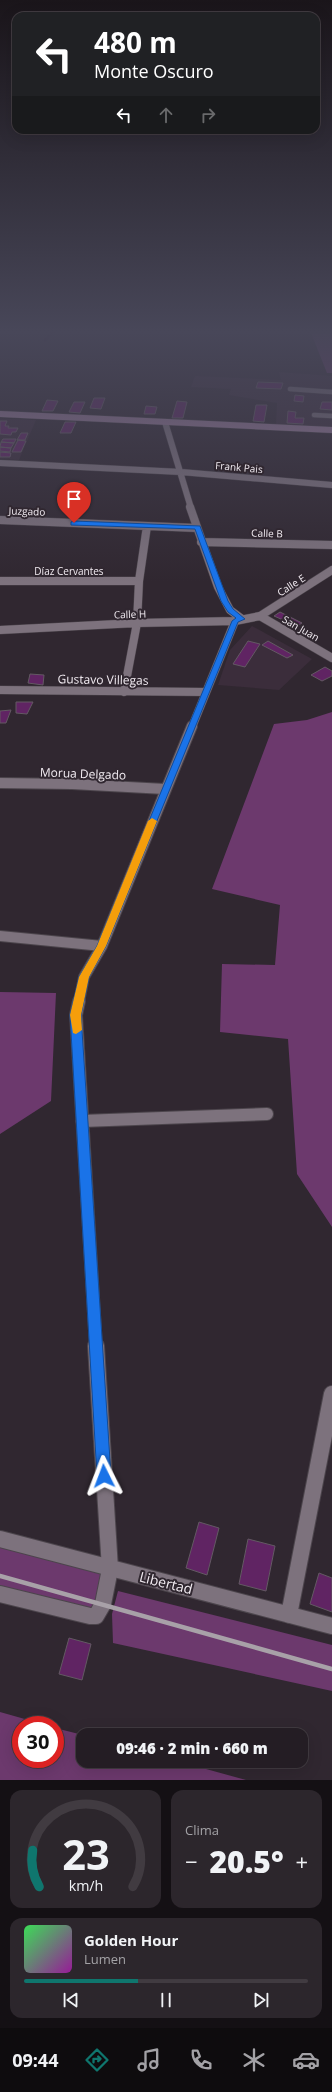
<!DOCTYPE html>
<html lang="es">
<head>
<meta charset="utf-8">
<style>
  body { margin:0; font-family:"Open Sans",sans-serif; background:#2c262c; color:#f1f3f6; height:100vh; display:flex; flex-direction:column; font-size:15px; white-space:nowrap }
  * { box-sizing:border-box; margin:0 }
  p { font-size:13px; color:#a3a2a6 }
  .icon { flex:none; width:22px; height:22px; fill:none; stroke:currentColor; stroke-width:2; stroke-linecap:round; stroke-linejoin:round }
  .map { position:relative; height:1780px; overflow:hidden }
  .details { display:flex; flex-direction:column; gap:10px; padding:10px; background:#141014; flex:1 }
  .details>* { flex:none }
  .guide { position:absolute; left:12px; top:12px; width:308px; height:122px; border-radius:12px; box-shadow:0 4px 16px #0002,0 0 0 1px #413b41; background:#202124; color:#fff; overflow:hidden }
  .speed { position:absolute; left:12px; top:1716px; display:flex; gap:8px; font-size:20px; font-weight:700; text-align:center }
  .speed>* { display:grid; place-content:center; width:52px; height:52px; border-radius:50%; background:#241d24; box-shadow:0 4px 16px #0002,0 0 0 1px #413b41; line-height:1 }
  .speed .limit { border:6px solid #d22; background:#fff; color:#111 }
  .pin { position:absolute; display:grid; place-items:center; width:34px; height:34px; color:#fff; margin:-41px -17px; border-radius:50% 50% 50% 0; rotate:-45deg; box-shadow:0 0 4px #0007 }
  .pin .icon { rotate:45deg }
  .me { position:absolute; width:44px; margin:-22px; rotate:357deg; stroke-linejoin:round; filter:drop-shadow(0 0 3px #0008) }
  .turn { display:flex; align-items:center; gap:14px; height:84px; padding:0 16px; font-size:18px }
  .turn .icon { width:52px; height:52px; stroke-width:2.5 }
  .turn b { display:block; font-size:28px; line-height:34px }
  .lanes { display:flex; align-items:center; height:38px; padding:0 16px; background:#0003; justify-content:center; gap:20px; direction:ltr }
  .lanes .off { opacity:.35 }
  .big { font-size:30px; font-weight:800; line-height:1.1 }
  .details .card { flex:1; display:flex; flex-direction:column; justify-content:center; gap:6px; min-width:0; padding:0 14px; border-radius:12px; background:#2c262c }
  .details .dial { align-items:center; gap:0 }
  .dial svg { height:104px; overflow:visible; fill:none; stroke:#413b41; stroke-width:7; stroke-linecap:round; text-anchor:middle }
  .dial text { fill:#f1f3f6; stroke:none }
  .song { display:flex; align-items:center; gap:12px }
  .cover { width:48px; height:48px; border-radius:6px; background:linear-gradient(135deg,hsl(130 70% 55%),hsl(300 70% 35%)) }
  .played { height:4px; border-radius:2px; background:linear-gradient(90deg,#0f766e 40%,#413b41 40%) }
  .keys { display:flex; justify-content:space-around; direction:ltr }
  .heat { display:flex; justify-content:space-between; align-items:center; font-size:22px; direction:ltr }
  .details .tiles { flex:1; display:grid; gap:10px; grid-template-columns:1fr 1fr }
  .card:last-child { grid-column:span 2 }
  .trip { position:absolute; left:76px; top:1728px; width:232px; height:40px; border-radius:12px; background:#241d24; box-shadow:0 4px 16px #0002,0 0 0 1px #413b41; font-weight:800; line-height:40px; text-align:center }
  .dock { display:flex; height:64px; justify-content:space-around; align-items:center; background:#0e0c0e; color:#a3a2a6 }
  .dock .icon { width:28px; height:28px }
  .dock .current { color:#0f766e }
  .dock b { font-size:18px; color:#f1f3f6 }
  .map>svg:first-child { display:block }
  .built { fill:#3b2d3b }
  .green { fill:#6c396d }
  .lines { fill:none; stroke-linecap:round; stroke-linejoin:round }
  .stream { stroke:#210322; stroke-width:3 }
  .building { fill:#602463; stroke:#635963 }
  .lane-casing { stroke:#4c454c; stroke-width:5.5 }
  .street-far4-casing { stroke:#4c454c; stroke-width:7 }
  .street-far3-casing { stroke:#4c454c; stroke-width:9 }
  .street-far2-casing { stroke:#4c454c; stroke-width:12 }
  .street-far1-casing { stroke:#4c454c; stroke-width:14 }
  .street-casing { stroke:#4c454c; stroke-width:18 }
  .secondary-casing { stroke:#4c454c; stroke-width:7 }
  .lane { stroke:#7d727d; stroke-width:4.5 }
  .street-far4 { stroke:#7d727d; stroke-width:6 }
  .street-far3 { stroke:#7d727d; stroke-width:8 }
  .street-far2 { stroke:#7d727d; stroke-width:10 }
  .street-far1 { stroke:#7d727d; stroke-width:12 }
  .street { stroke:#7d727d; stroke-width:16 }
  .secondary { stroke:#9c7d9c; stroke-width:6 }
  .rail { stroke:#a8a1a8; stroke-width:4.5 }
  .route { fill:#1a73e8; stroke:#114b97 }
  .slow { fill:#f59e0b }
  .labels { text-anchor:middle; stroke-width:4; stroke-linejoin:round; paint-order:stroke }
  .far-street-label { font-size:10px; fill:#f2ecf2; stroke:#302730 }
  .street-label { font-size:12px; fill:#f2ecf2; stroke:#302730 }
  .near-street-label { font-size:14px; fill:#f2ecf2; stroke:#302730 }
</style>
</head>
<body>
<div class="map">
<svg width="332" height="1780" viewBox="0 0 332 1780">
  <rect width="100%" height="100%" fill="#302730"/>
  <path class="built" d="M279,372L332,376V427L276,424L277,403L229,395L231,389L191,387L195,376L281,380Z
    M0,418L36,420L19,460L0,459Z
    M252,626L312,659L279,690L218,685L230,650Z"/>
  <path class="green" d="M311,333H332V373H327Z
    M332,712V1227L297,1174L288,1039L220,1032L222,964L275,965L280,905L212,889L274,724L307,720Z
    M0,992L56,993L51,1101L0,1134Z
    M0,1539L110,1569L96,1616L0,1594Z
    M118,1591L332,1645V1691L113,1643L112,1614Z
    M0,1712L46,1725H21V1759H55V1728L83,1735V1761H177L246,1780H0Z"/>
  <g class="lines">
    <path class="stream" d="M45,340L52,333"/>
  </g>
  <path class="building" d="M258,382L283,383L281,389L256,388Z
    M295,395L304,396L303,402L294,401Z
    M94,398H105L101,409L90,408Z
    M47,400L58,401L53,411H42Z
    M177,401L187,402L183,418H172Z
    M74,402H85L80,413L69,412Z
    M322,402H332V410L320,409Z
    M256,405H267L264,422L253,421Z
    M146,406L157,407L155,414H144Z
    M288,411L296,412L295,418H304L303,424L287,423Z
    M0,421H7L5,426H9L8,428H18L16,432H12L11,435L0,434Z
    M65,422H76L71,433H60Z
    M21,433H28L25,440H17Z
    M3,439H16L14,443L1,442Z
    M18,440L26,441L21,452H12Z
    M1,442L14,443L11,448L0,447Z
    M0,447L11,448L10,452L0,451Z
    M0,452L11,453L10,457H0Z
    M280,612L302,623L297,626L274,616Z
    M248,641L260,644L245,667L233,664Z
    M268,641L293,655L287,658L262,645Z
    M325,667L332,671V676L322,681L311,675Z
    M30,674L44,675L43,685L28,683Z
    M16,702H33L27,714L16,713Z
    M11,710L6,723H0V711Z
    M199,1522L219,1528L207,1575L186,1568Z
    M248,1539L275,1546L266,1591L239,1584Z
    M319,1573L332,1578V1612L310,1604Z
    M69,1638L91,1644L82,1680L59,1674Z"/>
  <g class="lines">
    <g class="lane-casing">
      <path id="lane" d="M290,389L332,392
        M314,415L332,416"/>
    </g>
    <g class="street-far4-casing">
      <path id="street-far4" d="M165,422L191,508
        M0,463L181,472L332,485"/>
    </g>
    <g class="street-far3-casing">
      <path id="street-far3" d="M190,507L218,587L230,610L242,619
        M0,520L197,528
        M201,542L332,545
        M0,581H139
        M260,616L332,658
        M0,630L137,623L235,621L260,616L332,570
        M0,690L206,692
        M124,692L137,623L139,581L147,526
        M192,727L235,621"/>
    </g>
    <g class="street-far2-casing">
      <path id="street-far2" d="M0,783L72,784L165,789
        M0,936L102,946
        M79,1002L84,977L102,946L192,726"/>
    </g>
    <g class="street-far1-casing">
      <path id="street-far1" d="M79,1001L76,1015L96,1347
        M82,1121L267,1114"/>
    </g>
    <g class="street-casing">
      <path id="street" d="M0,1539L332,1626
        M0,1594L90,1616H96L103,1604L110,1569L96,1346
        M289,1615L332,1394"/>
    </g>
    <g class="secondary-casing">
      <path id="secondary" d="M0,414L332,430"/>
    </g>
    <use href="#lane" class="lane"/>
    <use href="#street-far4" class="street-far4"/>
    <use href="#street-far3" class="street-far3"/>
    <use href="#street-far2" class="street-far2"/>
    <use href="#street-far1" class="street-far1"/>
    <use href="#street" class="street"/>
    <use href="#secondary" class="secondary"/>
    <path class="rail" d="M0,1576L332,1669"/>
  </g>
  <linearGradient id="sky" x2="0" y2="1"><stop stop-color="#1a151a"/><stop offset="0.57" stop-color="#484759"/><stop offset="1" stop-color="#484759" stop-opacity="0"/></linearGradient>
  <rect width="332" height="582" fill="url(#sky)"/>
  <path class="route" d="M74,521L200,526L228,601L233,609L245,619L238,622L106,946L89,977L81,1015L111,1476L109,1481L104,1483L99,1481L97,1476L70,1015L79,977L97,946L232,621L236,618L228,612L221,601L195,529L71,525V522Z"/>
  <path class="slow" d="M152,818L157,821L106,946L89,977L81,1015L82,1030L76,1034L73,1033L70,1015L79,977L97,946L148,821Z"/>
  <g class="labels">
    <g class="far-street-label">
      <text transform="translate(239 467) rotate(5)" y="4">Frank Pais</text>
      <text transform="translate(27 511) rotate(2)" y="4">Juzgado</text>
      <text transform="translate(267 533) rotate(2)" y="4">Calle B</text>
      <text x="69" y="575">Díaz Cervantes</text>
      <text transform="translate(291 585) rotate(-33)" y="4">Calle E</text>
      <text transform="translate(130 614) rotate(-2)" y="4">Calle H</text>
      <text transform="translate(301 628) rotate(30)" y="4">San Juan</text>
    </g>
    <g class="street-label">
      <text transform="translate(103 680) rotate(1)" y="4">Gustavo Villegas</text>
      <text transform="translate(83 774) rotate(2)" y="4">Morua Delgado</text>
    </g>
    <g class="near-street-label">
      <text transform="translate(166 1583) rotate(14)" y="5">Libertad</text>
    </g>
  </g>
</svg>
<div class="speed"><div class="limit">30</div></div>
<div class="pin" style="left:74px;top:523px;background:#d93025"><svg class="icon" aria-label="arrive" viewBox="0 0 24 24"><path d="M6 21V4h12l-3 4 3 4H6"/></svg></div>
<svg class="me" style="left:104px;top:1476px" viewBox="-20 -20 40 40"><path d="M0-17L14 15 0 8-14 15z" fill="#1a73e8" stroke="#fff" stroke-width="4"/></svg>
<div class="trip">09:46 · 2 min · 660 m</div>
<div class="guide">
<div class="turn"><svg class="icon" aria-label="left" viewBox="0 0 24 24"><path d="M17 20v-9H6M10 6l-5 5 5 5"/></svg><div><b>480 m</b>Monte Oscuro</div></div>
<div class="lanes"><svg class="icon" aria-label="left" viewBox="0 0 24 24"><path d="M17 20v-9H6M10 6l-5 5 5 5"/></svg><svg class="icon off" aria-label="ahead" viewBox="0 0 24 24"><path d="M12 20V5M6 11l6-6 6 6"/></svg><svg class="icon off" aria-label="right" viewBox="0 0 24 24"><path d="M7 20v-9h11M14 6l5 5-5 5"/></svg></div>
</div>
</div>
<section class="details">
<div class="tiles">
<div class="card dial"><svg viewBox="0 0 100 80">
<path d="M14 69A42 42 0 1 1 86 69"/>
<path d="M14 69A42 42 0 0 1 9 41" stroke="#0f766e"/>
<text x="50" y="56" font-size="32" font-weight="700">23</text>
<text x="50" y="72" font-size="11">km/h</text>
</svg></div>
<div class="card"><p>Clima</p>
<div class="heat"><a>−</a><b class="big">20.5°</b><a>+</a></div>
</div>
<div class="card">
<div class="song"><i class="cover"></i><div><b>Golden Hour</b><p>Lumen</p></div></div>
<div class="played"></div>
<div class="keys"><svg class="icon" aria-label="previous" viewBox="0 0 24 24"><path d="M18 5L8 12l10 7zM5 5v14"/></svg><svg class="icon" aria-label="pause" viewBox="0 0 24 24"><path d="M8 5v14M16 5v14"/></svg><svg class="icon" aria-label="next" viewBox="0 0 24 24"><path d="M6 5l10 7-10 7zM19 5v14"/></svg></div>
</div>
</div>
</section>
<nav class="dock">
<b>09:44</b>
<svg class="icon current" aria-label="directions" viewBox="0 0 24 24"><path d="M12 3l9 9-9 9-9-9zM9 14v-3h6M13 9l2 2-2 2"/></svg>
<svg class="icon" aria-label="music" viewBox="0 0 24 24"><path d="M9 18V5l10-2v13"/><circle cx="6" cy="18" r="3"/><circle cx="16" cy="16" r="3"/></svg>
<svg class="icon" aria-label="phone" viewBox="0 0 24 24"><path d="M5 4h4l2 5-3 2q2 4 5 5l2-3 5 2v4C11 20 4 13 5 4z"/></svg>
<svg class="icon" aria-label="climate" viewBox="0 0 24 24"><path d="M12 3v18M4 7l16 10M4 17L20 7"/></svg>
<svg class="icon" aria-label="car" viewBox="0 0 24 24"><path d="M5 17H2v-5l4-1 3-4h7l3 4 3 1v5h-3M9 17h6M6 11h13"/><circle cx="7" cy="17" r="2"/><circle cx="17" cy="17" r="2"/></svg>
</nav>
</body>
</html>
